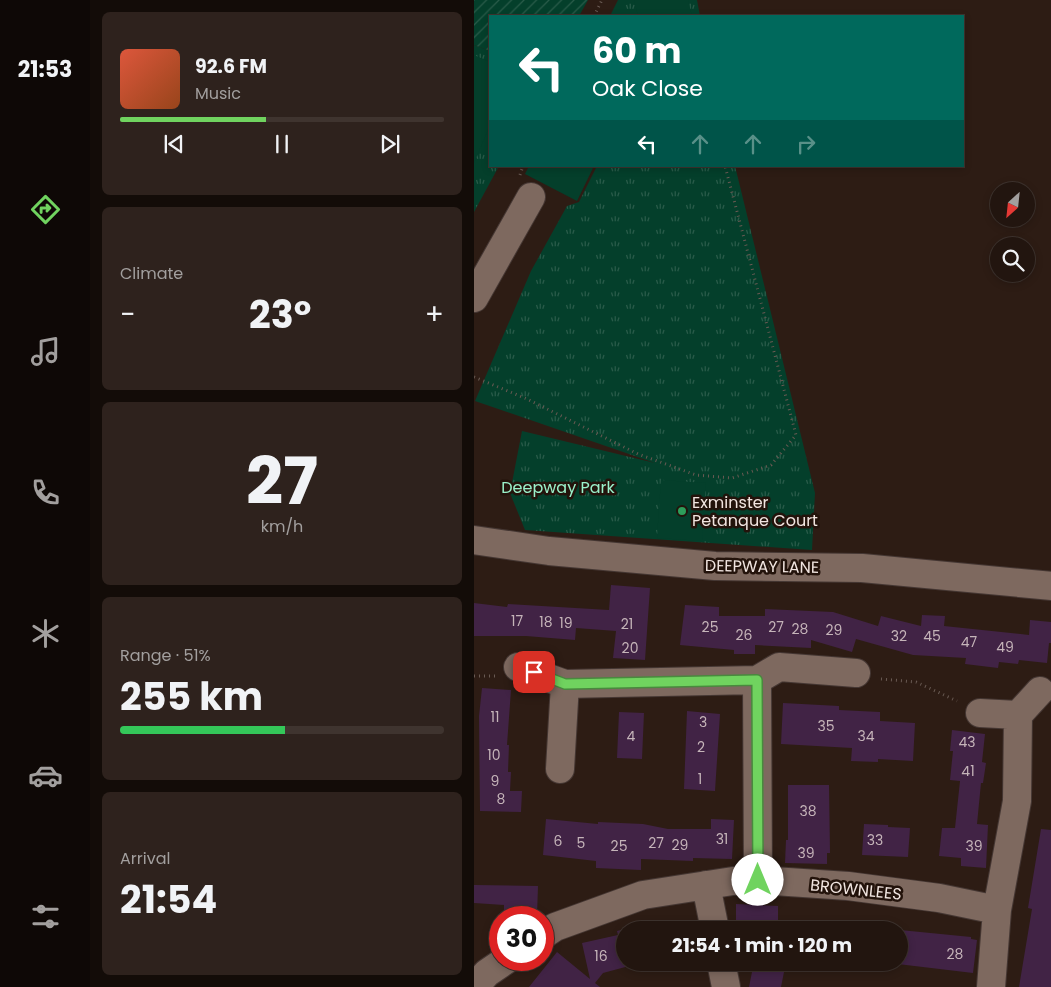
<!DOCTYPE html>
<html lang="en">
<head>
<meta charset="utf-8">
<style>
  body { margin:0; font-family:Poppins,sans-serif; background:#2e221d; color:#f1f3f6; height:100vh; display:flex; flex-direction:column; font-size:19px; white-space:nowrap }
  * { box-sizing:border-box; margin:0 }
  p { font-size:16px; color:#a29f9e }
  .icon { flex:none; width:28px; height:28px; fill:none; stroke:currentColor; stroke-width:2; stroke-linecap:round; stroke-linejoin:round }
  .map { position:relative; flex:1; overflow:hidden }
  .side { display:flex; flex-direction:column; gap:12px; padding:12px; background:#130c08; width:384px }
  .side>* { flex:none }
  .banner { position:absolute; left:15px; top:15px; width:475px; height:152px; border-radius:0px; box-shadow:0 2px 8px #0003,0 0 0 1px #3f342f; background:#00695c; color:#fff; overflow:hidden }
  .needle { width:32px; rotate:207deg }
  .fabs { position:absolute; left:516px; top:182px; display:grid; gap:10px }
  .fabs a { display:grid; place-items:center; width:45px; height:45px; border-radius:50%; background:#22150f; box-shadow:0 2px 8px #0003,0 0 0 1px #3f342f; font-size:25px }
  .speed { position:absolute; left:15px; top:906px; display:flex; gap:10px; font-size:25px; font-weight:700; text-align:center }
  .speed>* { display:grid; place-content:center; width:65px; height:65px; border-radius:50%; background:#22150f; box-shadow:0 2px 8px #0003,0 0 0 1px #3f342f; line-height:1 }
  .speed .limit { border:8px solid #d22; background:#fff; color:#111 }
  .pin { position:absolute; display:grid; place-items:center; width:42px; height:42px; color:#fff; margin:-21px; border-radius:10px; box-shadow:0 2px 8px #0006 }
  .me { position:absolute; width:55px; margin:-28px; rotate:0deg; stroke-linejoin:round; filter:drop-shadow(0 0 4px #0008) }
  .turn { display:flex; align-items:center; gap:18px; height:105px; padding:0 20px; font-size:22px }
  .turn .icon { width:65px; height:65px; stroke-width:2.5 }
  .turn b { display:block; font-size:35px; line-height:42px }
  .lanes { display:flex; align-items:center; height:48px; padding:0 20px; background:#0003; justify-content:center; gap:25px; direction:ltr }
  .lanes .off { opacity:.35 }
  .big { font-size:38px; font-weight:700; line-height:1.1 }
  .side .card { flex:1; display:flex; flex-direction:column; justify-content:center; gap:8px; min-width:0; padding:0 18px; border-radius:8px; background:#2e221d }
  .side .dial { align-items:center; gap:0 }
  .dial b { font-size:65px; line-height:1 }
  .song { display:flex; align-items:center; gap:15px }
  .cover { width:60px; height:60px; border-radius:8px; background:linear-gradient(135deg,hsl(10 70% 55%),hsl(20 70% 35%)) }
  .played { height:5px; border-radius:2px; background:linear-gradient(90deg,#70d35f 45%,#3f342f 45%) }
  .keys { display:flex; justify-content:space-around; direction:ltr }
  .heat { display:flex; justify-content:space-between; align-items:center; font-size:28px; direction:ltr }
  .charge { height:8px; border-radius:4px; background:linear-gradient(90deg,#34c759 51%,#3f342f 0) }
  .trip { position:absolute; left:142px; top:921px; width:292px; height:50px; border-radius:25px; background:#22150f; box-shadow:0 2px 8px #0003,0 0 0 1px #3f342f; font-weight:700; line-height:50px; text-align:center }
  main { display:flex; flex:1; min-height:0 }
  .tabs { display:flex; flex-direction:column; width:90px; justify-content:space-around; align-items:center; background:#0e0806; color:#a29f9e }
  .tabs .icon { width:35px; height:35px }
  .tabs .selected { color:#70d35f }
  .tabs b { font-size:22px; color:#f1f3f6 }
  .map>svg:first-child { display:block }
  .park { fill:url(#park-tufts) }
  .garden { fill:url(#garden-furrows) }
  .pitch { fill:#043f2b }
  .building { fill:#412345 }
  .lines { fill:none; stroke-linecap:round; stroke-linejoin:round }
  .minor-casing { stroke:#453733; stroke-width:30 }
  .path { stroke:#695a53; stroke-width:3; stroke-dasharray:1 4; stroke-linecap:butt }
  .minor { stroke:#7e695f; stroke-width:28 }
  .route-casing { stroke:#49893e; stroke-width:12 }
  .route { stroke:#70d35f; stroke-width:9 }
  .leisure-dot { fill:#2e9e5b; stroke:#23130b; stroke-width:2 }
  .labels { text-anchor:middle; stroke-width:5; stroke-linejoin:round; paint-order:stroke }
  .number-label { font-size:14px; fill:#c5b4b9 }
  .park-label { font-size:16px; fill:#9af1ca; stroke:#23130b }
  .poi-label { font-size:16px; fill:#f1e5e0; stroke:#23130b; text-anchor:start }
  .street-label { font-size:16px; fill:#f1e5e0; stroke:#23130b }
</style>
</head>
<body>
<main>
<nav class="tabs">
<b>21:53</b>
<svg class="icon selected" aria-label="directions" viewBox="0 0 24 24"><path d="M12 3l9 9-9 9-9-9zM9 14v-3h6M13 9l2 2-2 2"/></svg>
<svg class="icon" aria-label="music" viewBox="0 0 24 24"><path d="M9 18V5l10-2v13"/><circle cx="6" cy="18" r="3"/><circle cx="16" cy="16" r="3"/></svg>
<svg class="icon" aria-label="phone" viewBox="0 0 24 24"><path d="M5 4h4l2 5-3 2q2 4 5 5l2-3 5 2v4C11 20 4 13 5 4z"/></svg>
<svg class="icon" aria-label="climate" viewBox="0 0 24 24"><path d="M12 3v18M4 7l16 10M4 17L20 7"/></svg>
<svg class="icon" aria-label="car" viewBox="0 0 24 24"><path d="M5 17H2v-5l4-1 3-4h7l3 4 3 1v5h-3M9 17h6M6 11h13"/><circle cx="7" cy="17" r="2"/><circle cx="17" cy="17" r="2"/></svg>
<svg class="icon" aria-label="filters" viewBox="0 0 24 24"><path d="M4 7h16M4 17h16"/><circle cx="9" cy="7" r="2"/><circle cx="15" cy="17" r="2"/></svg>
</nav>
<section class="side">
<div class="card">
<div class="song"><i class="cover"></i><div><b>92.6 FM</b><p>Music</p></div></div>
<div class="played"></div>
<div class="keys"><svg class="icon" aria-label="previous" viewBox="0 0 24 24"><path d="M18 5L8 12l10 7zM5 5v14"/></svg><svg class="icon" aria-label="pause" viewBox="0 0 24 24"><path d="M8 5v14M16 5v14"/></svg><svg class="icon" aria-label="next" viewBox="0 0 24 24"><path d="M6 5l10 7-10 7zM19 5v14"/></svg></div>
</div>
<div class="card"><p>Climate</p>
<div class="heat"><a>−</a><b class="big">23°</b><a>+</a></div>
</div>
<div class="card dial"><b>27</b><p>km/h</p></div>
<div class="card"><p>Range · 51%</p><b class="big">255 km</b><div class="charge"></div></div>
<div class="card"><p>Arrival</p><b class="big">21:54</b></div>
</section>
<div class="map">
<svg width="578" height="987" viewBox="0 0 578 987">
  <defs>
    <pattern id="park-tufts" width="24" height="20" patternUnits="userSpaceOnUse" patternTransform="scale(1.25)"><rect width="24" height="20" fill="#043f2b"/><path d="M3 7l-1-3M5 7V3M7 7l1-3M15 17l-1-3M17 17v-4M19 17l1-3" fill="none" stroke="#295b49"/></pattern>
    <pattern id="garden-furrows" width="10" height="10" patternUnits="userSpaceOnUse" patternTransform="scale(1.25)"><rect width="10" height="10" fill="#043f2b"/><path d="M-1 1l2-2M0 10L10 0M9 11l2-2" fill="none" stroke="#295b49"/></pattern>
  </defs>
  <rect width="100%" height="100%" fill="#2d1c14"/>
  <path class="park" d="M144,0H223L226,16H136Z
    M0,45L16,51V166H25L0,212Z
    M123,166H261L341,493L338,550L51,530L36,493L48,431L181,463L1,401L57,271L93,206L105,202Z"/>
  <path class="garden" d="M0,0H114L105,16H16V51L0,45Z"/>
  <path class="pitch" d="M160,0H214L218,16H164Z
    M0,55L16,62V125L0,163Z
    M55,166H120L103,201L51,174Z
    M187,480L232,483L228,541L183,538Z"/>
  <path class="building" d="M137,585L176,588L171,660L139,658L142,631L102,628L101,640L52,636H0V603L33,607L34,604L135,610Z
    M211,605L245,607V616H291V609L359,612L404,626L407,616L447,626L448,615L471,616L470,626L555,635L556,620L578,622V643H575L573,663L545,660L544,664L525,662L524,668L491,664L492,658L439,655L382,639L378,652L337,640V648L281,645V654H260V650L206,645Z
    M8,688L37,690L33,745H35L34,772H37L36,791H48L47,812L6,811L5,716Z
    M309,703L365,706V710L406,712V721L441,723L439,761L404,759V762L377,761L378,748L307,744Z
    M213,711L246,714L241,791L210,789Z
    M145,712L170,713L168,759L143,758Z
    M478,730L511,734L508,762L512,763L509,783H507L503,824L514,825L512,868L487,866V858L465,856L468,828H481L486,781L476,780L479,751H476Z
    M314,785H355L356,853H353V864L311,863L312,840H314Z
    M72,819L124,824V822L169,824L194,829H237V819L260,820L258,859L219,858V861L167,859V870L122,868V861L69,855Z
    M390,824L414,825V827L436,828L434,857L388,855Z
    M567,829L578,830V987H545L558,909L554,908Z
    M0,885L64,886L63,916H30V905L0,903Z
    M262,904L304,906V922L358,928V930H283V927L262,926Z
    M179,922L180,930H151V962H170L129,973L121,983L126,987H55L83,952L116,979L108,943L144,935L143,931Z
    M426,930L497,937V939L503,940L499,973L407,962H426Z
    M280,962H312L307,987H275Z"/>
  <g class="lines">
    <g class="minor-casing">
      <path id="minor" d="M0,298L57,197
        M0,540L75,551L241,566L388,568L578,586
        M44,667L91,684L283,680L284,880
        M283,680L305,667L382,673
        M506,713L544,715
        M86,769L91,684
        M232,885L241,930
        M69,935L81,927L169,895L259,881L284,880L374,886L465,898L523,910L543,801L544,715L566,691
        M247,962L252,987
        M0,987L13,973L32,960
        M517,987L523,910"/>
    </g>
    <path class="path" d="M120,16L128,0
      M46,175L49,166
      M0,377L53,399L164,454L222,475L258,478L297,465L322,435L251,166
      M0,676H21
      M407,679L442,682L483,701"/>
    <use href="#minor" class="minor"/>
  </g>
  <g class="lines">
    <g class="route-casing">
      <path id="route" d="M60,672L91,684L283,680L284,880"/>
    </g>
    <use href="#route" class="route"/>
  </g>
  <circle class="leisure-dot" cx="208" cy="511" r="5"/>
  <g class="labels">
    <g class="number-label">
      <text x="43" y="626">17</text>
      <text x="72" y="627">18</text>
      <text x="92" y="628">19</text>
      <text x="153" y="629">21</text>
      <text x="236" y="632">25</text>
      <text x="302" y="632">27</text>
      <text x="326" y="634">28</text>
      <text x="360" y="635">29</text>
      <text x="270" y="640">26</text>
      <text x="425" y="641">32</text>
      <text x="458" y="641">45</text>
      <text x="495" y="647">47</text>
      <text x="531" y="652">49</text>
      <text x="156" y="653">20</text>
      <text x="21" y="722">11</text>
      <text x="229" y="727">3</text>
      <text x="352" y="731">35</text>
      <text x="157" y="741">4</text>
      <text x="392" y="741">34</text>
      <text x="493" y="747">43</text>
      <text x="227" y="752">2</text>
      <text x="20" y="760">10</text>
      <text x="494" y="776">41</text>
      <text x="226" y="784">1</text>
      <text x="21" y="786">9</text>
      <text x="27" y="804">8</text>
      <text x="334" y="816">38</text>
      <text x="248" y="844">31</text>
      <text x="401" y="845">33</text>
      <text x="84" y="846">6</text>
      <text x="107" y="848">5</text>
      <text x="182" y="848">27</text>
      <text x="206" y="850">29</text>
      <text x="145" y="851">25</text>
      <text x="500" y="851">39</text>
      <text x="332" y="858">39</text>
      <text x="481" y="959">28</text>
      <text x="127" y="961">16</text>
    </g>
    <g class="park-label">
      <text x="84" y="493">Deepway Park</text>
    </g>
    <g class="poi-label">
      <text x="218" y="508">Exminster<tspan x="218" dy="18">Petanque Court</tspan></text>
    </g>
    <g class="street-label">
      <text transform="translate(288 566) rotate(1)" y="6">DEEPWAY LANE</text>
      <text transform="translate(382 889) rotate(6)" y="6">BROWNLEES</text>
    </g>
  </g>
</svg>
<div class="fabs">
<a><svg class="needle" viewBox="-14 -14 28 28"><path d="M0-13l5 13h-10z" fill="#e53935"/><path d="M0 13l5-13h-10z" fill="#a29f9e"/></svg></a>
<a><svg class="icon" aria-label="search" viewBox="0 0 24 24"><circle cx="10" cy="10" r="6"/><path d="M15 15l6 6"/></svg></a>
</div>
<div class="speed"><div class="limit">30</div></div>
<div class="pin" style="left:60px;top:672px;background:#d93025"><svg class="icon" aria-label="arrive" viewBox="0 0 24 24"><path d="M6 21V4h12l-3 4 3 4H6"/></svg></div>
<svg class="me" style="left:284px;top:880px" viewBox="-20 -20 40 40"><circle r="19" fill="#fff"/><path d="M0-13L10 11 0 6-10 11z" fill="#70d35f"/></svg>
<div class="trip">21:54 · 1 min · 120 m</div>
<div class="banner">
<div class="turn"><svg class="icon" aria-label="left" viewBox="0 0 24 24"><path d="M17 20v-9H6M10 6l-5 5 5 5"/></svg><div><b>60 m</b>Oak Close</div></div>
<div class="lanes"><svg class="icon" aria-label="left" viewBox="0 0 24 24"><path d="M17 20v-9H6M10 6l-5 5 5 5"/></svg><svg class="icon off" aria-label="ahead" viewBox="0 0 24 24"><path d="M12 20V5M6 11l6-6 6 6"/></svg><svg class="icon off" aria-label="ahead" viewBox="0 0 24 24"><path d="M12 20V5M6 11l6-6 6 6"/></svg><svg class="icon off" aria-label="right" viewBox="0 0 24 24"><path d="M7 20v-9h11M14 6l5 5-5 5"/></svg></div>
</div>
</div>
</main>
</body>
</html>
